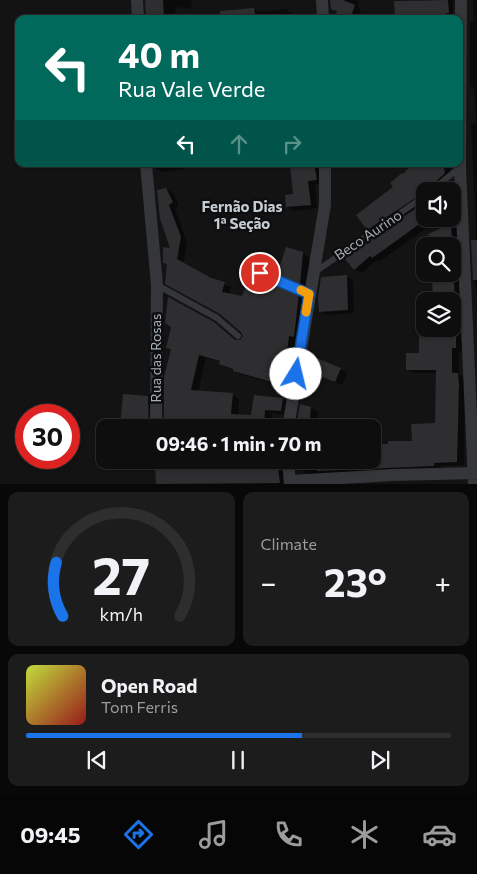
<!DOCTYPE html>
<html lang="en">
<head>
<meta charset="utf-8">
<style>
  body { margin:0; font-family:Commissioner,sans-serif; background:#1c1c1d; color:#f1f3f6; height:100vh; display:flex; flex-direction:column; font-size:19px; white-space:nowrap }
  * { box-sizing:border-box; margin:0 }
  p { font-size:16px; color:#9b9c9e }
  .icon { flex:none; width:28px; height:28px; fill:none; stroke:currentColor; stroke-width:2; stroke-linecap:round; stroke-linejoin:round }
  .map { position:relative; height:484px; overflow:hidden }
  .drawer { display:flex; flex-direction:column; gap:8px; padding:8px; background:#080808; flex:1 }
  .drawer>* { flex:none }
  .hud { position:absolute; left:15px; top:15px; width:448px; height:152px; border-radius:10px; box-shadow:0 1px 4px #0004,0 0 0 1px #2e2e2f; background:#00695c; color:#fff; overflow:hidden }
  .controls { position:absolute; left:416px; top:182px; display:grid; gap:10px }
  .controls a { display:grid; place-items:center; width:45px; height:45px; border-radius:10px; background:#0e0e0f; box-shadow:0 1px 4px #0004,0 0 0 1px #2e2e2f; font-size:25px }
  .speed { position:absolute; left:15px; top:404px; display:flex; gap:10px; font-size:25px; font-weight:700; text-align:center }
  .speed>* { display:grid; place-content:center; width:65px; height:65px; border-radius:50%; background:#0e0e0f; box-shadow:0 1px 4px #0004,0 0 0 1px #2e2e2f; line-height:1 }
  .speed .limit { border:8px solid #d22; background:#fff; color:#111 }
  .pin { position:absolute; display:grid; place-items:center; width:42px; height:42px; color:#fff; margin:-21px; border:2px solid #fff; border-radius:50%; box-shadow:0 1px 5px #0007 }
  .me { position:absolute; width:55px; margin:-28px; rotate:9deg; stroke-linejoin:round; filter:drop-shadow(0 0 4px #0008) }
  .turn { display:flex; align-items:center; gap:18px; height:105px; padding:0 20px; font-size:22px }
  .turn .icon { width:65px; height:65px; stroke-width:2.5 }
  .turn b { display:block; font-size:35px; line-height:42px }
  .lanes { display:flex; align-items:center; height:48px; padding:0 20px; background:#0003; justify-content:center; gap:25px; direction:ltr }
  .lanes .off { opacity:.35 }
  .big { font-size:38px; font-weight:700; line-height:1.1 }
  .drawer .card { flex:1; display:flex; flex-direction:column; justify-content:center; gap:8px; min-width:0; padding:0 18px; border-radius:10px; background:#1c1c1d }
  .drawer .dial { align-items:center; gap:0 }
  .dial svg { height:130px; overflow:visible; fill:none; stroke:#2e2e2f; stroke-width:7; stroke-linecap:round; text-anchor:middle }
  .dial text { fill:#f1f3f6; stroke:none }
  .song { display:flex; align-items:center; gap:15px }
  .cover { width:60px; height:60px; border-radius:8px; background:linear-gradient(135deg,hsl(70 70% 55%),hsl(0 70% 35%)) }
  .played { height:5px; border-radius:2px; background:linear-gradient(90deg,#1a73e8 65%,#2e2e2f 65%) }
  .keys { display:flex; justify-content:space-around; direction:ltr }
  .heat { display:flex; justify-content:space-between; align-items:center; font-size:28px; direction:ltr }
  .drawer .tiles { flex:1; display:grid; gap:8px; grid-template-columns:1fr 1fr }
  .card:last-child { grid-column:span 2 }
  .trip { position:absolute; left:96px; top:419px; width:285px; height:50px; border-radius:10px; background:#0e0e0f; box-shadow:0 1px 4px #0004,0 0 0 1px #2e2e2f; font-weight:700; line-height:50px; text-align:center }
  .tab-bar { display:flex; height:80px; justify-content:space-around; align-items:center; background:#060606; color:#9b9c9e }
  .tab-bar .icon { width:35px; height:35px }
  .tab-bar .active { color:#1a73e8 }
  .tab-bar b { font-size:22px; color:#f1f3f6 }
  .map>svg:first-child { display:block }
  .shadow { fill:#0007; fill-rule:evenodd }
  .building { fill:#2e2e30 }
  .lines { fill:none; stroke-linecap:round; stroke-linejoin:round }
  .service { stroke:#343639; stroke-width:6 }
  .minor { stroke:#343639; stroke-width:12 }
  .route-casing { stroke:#114b97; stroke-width:12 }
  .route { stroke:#1a73e8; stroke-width:9 }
  .slow { stroke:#f59e0b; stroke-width:9 }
  .labels { text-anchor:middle; stroke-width:5; stroke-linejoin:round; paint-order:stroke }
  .street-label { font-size:14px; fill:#a4aeb5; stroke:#0e0e0f }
  .neighbourhood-label { font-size:15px; font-weight:bold; fill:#c5ccd1; stroke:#0e0e0f }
</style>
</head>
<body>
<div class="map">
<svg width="477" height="484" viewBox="0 0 477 484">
  <rect width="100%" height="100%" fill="#131314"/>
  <path class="shadow" d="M146,0H192L191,9L176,7L174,19H146Z
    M333,0H358L359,8L361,10L358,19H335L338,11Z
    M414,0H453V19H406Z
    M477,0V293L474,280L476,232L471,124L476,123L474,88L470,86V22H474L473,1Z
    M254,9L260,12L285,9L292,13L293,19H221L220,12Z
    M155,164H189V168L163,172L156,168Z
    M291,164H325L323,184L315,185L317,208L294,211L287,207L295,195Z
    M414,164H456L450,169L452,177L437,191H425V219H440L380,261L377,260L362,273L355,269L406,215L404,214L375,233L368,229L395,187Z
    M448,185L454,189L458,206L452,210V191H439Z
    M166,189L173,193L179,206L175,209L187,242L183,264L211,279L231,287L229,295L243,298L299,296L306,300L301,340H296L290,388L240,374L220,364L221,362L206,358L198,392L232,395L239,399L238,416L253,417L282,399L289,403L288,415L272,413L271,428H184L165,419L172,350L168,348L173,327L169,299L221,328L237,342H241L244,337L242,331L221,313L166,283L172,249ZM177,251H179L177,265Z
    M451,226L458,229L463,351H459V375L464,378L465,386L464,465L441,466V469L310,475L303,471L298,468L297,460H372V444L414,443L436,424L437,373H414L407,369L420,355L436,332V329H452V301H434L432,274H452V246H430V235Z
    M302,253L309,257L307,287L278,274Z
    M346,276L353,280L354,313L327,315L320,311Z
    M340,369L347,373L342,385L310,371Z
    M148,397L155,401V428H121Z
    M311,408L318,412L316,428H297Z
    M126,460H144L140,467Z
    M156,460H284L286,484H157Z"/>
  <path class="building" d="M145,0H163L164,19H146Z
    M330,0H343L355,5L350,19H334L337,11L331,9Z
    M448,0L449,13H446V19H395L394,1Z
    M254,8L256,19H220V11Z
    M290,164H314L317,180L308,181L311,205L286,207L285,195L293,194Z
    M412,164H443L445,173L426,191L367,230L356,215L393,187L390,183L402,173L403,174Z
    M166,188L173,202L169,205L181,237L177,259L211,278L225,282L222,292L242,296L250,276L299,294L294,337L289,336L283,385L233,371V369L219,364L220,361L199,355L191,390L233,393L231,414L251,415L254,395L283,398L281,411L265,410L264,428L199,425L198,428L172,424L164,420V377L171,349L166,348L171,327L165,323L168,297L214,322L235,340H240L243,336L241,332L220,314L165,284L167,264L163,263V247L170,248L160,219L157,190Z
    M425,202V220L396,241L372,258L370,256L354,270L344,258Z
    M451,224L452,242H430L428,234Z
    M471,240H477V280H473Z
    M452,241H455L457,281H454L455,300L433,301L432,274H452Z
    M286,247L303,252L300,284L277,274Z
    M347,275L348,310L319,312L318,298L321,277Z
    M419,331H456V348H452V373H458L459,385L457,462L434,463V466L317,471V460H372V444H388V441H412L411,424L435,423L436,370H406V353H419Z
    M314,357L341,368L335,382L308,371Z
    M123,394L148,396L149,428H120Z
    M300,404L311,407L309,428H296Z
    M155,460H277L280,483L156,484Z"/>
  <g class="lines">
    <path class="service" d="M431,191L459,168
      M315,272L425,196
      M260,273L309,293
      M157,285L217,318L238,336"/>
    <path class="minor" d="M137,0L138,19
      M322,0L323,19
      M461,0L460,168L474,484
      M146,164L157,285L156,423L160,428
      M288,428L325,205V164
      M288,460L290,484
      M290,481L393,475L477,473"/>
  </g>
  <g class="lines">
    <g class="route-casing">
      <path id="route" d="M260,273L309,294L296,374"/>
    </g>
    <use href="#route" class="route"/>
    <path class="slow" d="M301,290L309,294L306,312"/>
  </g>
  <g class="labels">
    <g class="street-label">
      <text transform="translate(368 235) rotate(-34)" y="5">Beco Aurino</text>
      <text transform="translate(156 358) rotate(-90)" y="5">Rua das Rosas</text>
    </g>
    <g class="neighbourhood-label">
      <text x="242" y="212">Fernão Dias<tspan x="242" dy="17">1ª Seção</tspan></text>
    </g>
  </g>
</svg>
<div class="controls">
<a><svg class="icon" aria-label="sound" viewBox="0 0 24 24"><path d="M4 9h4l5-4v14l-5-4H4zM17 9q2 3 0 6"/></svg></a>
<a><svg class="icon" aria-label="search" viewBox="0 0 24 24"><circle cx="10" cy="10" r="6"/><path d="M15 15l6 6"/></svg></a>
<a><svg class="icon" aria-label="layers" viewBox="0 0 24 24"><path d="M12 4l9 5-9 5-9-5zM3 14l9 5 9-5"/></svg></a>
</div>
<div class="speed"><div class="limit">30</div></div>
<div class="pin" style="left:260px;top:273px;background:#d93025"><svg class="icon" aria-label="arrive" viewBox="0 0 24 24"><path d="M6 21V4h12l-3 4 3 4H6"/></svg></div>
<svg class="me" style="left:296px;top:374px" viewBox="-20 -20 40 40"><circle r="19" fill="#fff"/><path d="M0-13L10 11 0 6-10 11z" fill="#1a73e8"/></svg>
<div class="trip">09:46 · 1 min · 70 m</div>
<div class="hud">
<div class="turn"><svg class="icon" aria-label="left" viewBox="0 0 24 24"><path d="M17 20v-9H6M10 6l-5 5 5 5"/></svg><div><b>40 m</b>Rua Vale Verde</div></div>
<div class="lanes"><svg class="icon" aria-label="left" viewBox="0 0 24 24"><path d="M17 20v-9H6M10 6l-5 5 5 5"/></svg><svg class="icon off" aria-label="ahead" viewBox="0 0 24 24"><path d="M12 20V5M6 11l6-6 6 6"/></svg><svg class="icon off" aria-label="right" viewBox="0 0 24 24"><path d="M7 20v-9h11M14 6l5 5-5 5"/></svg></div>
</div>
</div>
<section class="drawer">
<div class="tiles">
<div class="card dial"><svg viewBox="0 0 100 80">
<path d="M14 69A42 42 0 1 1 86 69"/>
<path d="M14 69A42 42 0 0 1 10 36" stroke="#1a73e8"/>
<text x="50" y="56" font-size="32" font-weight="700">27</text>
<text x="50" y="72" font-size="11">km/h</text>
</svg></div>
<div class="card"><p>Climate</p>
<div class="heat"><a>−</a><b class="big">23°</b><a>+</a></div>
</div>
<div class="card">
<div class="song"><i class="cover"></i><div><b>Open Road</b><p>Tom Ferris</p></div></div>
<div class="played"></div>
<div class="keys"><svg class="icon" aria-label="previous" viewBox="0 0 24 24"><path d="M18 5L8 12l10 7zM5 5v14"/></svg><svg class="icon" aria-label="pause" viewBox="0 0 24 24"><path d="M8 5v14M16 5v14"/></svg><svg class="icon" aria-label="next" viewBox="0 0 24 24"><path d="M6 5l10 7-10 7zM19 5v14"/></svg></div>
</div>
</div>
</section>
<nav class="tab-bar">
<b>09:45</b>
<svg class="icon active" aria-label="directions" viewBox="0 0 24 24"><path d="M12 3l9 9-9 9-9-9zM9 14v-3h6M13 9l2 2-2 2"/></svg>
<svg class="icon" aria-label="music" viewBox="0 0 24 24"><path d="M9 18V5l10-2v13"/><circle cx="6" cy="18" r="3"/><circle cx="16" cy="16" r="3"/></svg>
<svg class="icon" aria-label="phone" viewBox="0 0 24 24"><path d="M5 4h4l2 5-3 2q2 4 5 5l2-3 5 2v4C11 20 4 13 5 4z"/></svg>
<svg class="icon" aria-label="climate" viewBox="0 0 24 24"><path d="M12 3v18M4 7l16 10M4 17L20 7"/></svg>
<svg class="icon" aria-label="car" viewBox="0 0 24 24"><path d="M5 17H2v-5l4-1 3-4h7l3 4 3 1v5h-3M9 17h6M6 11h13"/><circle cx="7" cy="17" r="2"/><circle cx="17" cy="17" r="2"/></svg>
</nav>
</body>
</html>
